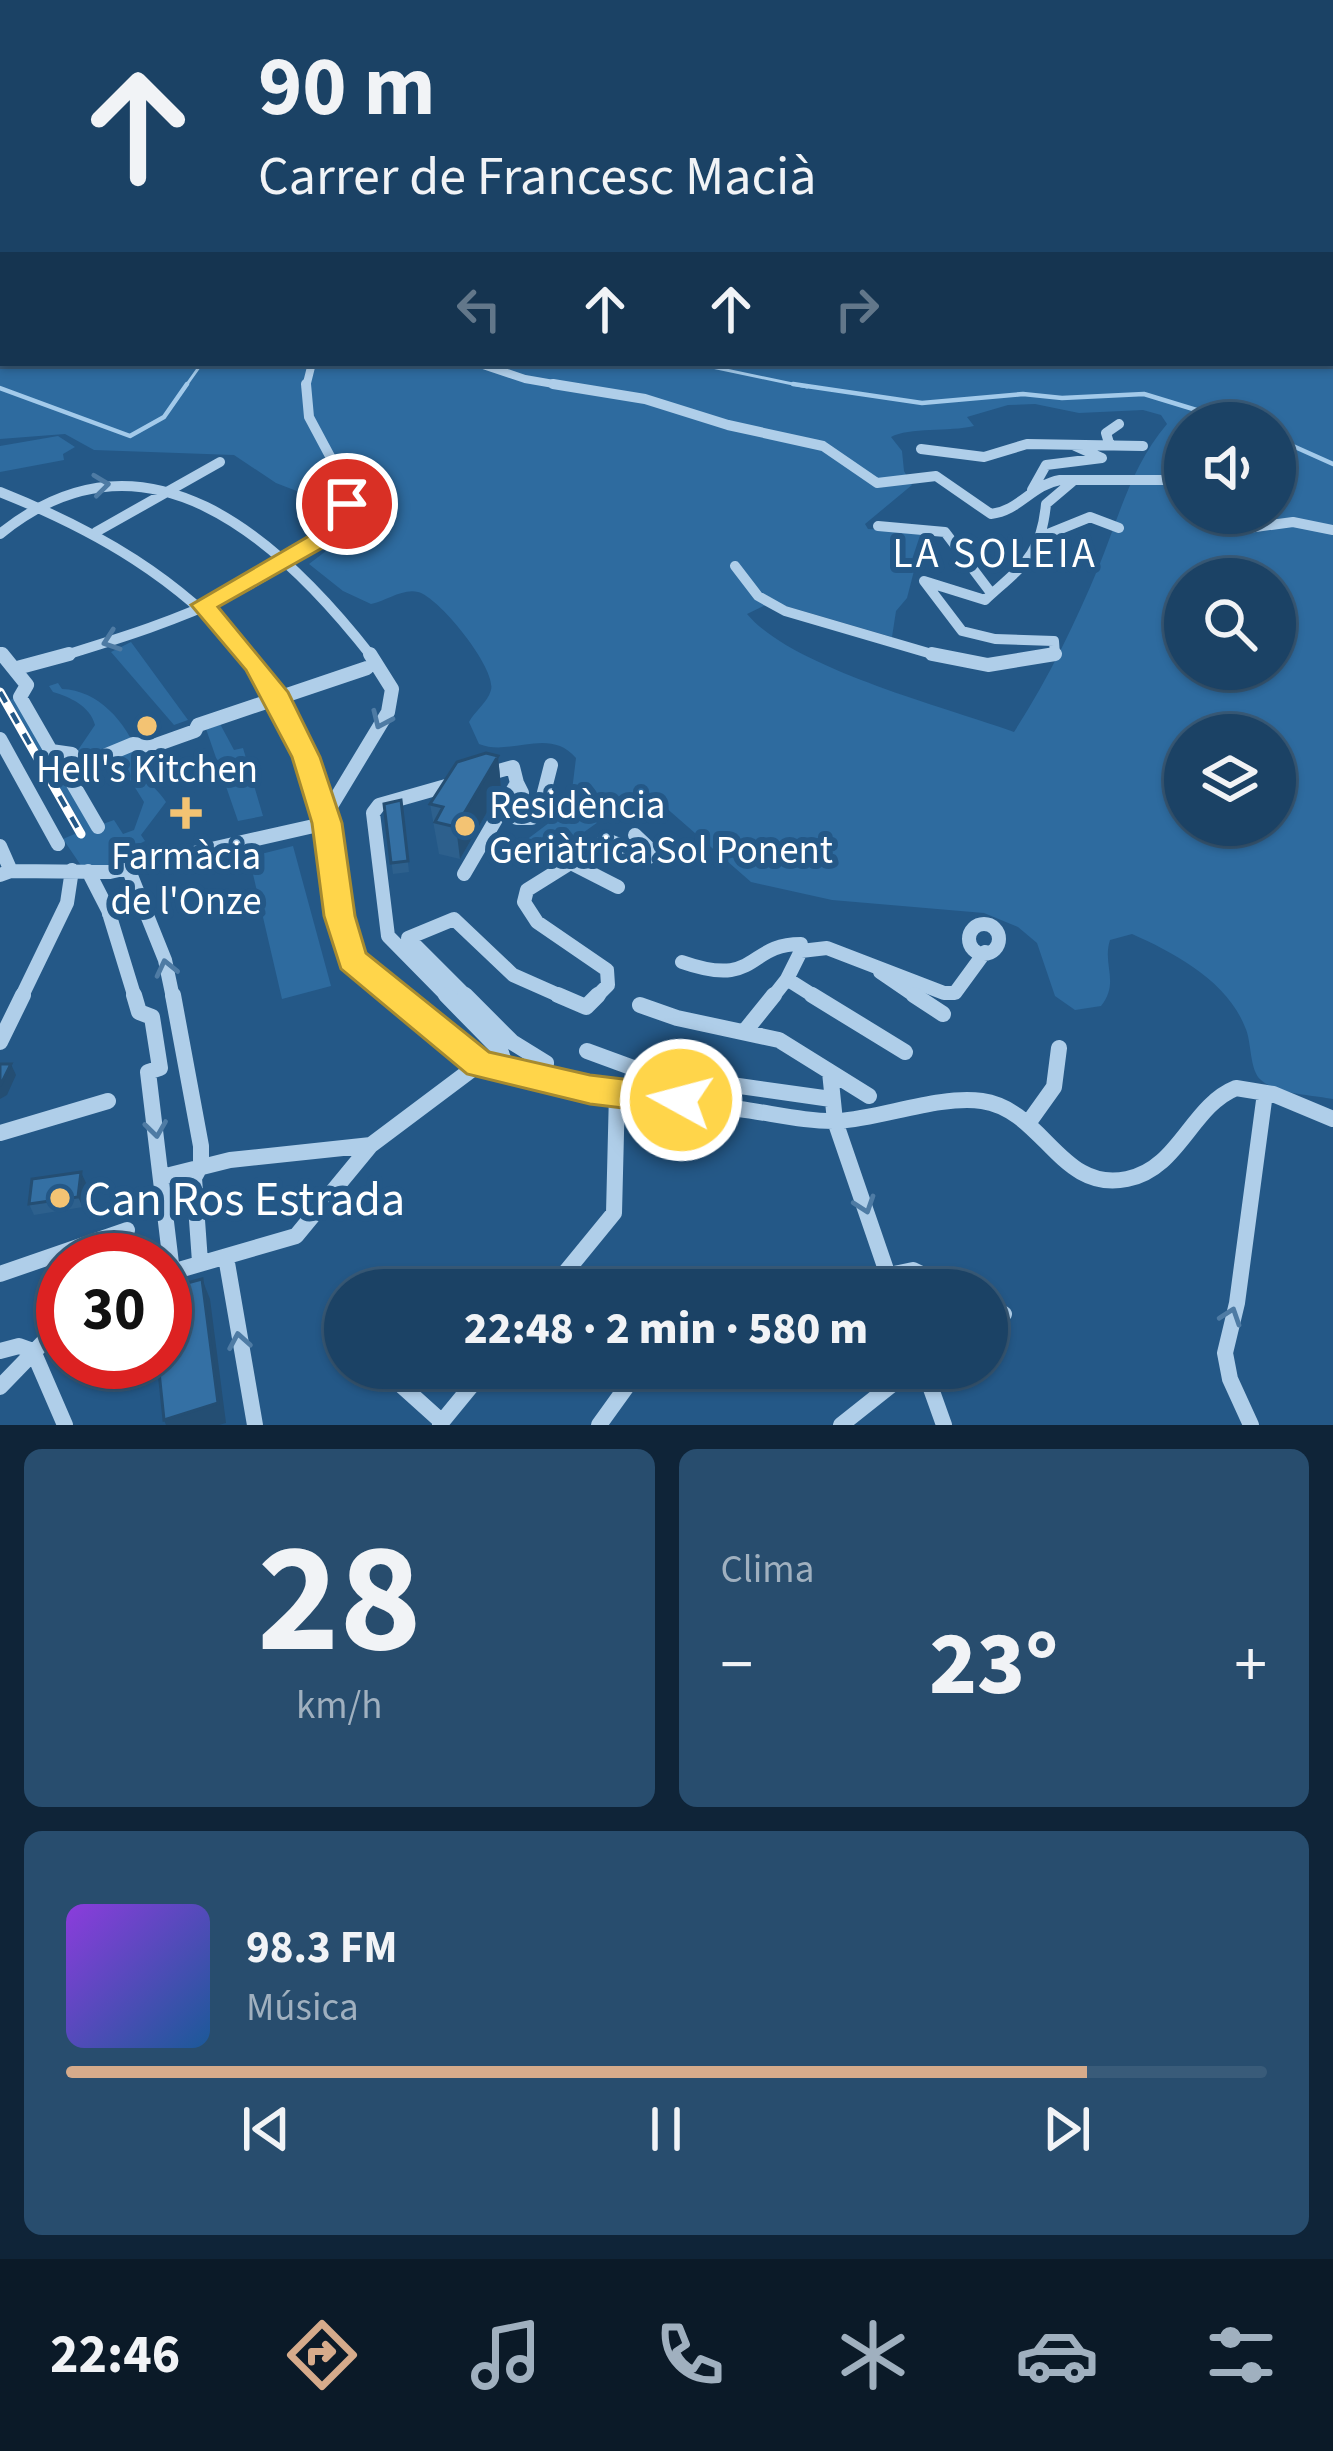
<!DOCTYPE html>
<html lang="es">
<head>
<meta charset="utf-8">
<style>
  body { margin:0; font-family:"Source Sans 3",sans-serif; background:#284d6e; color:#f1f3f6; height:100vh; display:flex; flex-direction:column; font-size:45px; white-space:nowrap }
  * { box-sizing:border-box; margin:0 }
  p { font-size:39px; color:#a0b0bf }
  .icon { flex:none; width:66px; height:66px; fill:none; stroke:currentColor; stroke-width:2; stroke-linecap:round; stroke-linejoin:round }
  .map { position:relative; height:1425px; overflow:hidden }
  .panel { display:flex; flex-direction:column; gap:24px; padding:24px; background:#0f2438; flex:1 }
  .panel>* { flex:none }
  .top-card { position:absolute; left:0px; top:0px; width:1335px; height:366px; box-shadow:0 3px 9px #0004,0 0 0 3px #395b79; background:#1b4265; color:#f1f3f6; overflow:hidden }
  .tools { position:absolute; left:1164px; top:402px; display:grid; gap:24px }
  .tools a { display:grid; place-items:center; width:132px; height:132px; border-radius:50%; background:#1b4265; box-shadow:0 3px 9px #0004,0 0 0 3px #395b79; font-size:60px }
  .speed { position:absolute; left:36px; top:1233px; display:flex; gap:24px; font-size:60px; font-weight:700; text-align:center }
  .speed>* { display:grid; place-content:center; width:156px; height:156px; border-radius:50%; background:#1b4265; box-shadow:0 3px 9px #0004,0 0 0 3px #395b79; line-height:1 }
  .speed .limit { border:18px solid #d22; background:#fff; color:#111 }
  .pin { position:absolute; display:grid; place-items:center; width:102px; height:102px; color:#fff; margin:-51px; border:6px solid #fff; border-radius:50%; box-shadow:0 3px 12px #0007 }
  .me { position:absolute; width:132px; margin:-66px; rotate:277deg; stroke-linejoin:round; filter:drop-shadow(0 0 9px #0008) }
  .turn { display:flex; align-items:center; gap:42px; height:252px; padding:0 60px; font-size:54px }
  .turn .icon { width:156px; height:156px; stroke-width:2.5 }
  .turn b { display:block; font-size:84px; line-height:102px }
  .lanes { display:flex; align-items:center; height:114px; padding:0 60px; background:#0003; justify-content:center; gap:60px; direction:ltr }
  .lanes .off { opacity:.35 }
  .big { font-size:90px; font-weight:800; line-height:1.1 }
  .panel .tile { flex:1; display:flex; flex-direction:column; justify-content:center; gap:18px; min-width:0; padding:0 42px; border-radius:18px; background:#284d6e }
  .panel .dial { align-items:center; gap:0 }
  .dial b { font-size:156px; line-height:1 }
  .song { display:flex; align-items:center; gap:36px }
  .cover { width:144px; height:144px; border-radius:18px; background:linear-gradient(135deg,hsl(270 70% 55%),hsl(210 70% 35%)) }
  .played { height:12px; border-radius:6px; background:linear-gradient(90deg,#d6ab8b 85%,#395b79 85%) }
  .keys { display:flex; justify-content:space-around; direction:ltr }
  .heat { display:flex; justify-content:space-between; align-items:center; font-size:66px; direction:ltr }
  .panel .tiles { flex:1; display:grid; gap:24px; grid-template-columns:1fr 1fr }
  .tile:last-child { grid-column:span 2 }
  .trip { position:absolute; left:324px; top:1269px; width:684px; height:120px; border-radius:60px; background:#1b4265; box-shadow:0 3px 9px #0004,0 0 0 3px #395b79; font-weight:800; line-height:120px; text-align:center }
  .tabs { display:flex; height:192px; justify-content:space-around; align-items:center; background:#0b1a28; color:#a0b0bf }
  .tabs .icon { width:84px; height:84px }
  .tabs .on { color:#d6ab8b }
  .tabs b { font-size:54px; color:#f1f3f6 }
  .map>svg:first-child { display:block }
  .green { fill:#2e6b9f; fill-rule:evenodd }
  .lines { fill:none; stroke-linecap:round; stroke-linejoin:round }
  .stream-far1 { stroke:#a3caea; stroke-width:3 }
  .stream { stroke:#a3caea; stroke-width:4.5 }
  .street-far3 { stroke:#afcee9; stroke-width:8 }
  .street-far2 { stroke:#afcee9; stroke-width:10 }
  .street-far1 { stroke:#afcee9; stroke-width:14 }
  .street { stroke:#afcee9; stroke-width:16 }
  .rail-casing { stroke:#fff; stroke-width:9 }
  .rail { stroke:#245887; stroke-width:4.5; stroke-dasharray:12; stroke-linecap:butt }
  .wall { fill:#2d608d }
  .shaded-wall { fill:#244e73 }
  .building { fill:#3470a4; stroke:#244e73; stroke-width:3 }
  .oneway { stroke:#4e7ba4 }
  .route { fill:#ffd54a; stroke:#a68a30; stroke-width:3 }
  .poi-dot { fill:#f3c373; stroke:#245887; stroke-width:4.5 }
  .labels { text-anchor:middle; stroke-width:12; stroke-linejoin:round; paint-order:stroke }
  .poi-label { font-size:39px; fill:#fff; stroke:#245887 }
  .neighbourhood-label { font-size:42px; letter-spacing:3px; fill:#fff; stroke:#245887 }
  .near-poi-label { font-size:48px; fill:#fff; stroke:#245887; text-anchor:start }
</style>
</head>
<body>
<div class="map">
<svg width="1333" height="1425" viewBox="0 0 1333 1425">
  <rect width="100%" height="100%" fill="#245887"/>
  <path class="green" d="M0,0H1333V1099C1313,1095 1276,1094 1261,1080C1249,1070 1252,1041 1245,1027C1227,981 1175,953 1132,934L1110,940C1102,965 1120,982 1101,1006L1075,1010L1055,996L1037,943L1018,927L984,913L832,900L751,882L648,792L636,795L549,857L527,859L519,853L521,844L570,807L576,758C549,726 511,757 479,744L469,722C474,712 488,702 491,690C497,669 439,597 418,592C403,588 386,601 371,604L343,591L309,564L352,531L361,506L356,498L325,502L276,483L234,455L94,450L65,434L0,439ZM3,3H1332V363H3ZM1035,404L1079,413L1143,410L1161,415L1167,424C1131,466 1119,517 1099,566C1075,624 1048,679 1014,732C945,707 792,668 747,614L772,602L892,637L896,611L907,598L924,532L868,529L865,524L912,485L904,471L902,451L891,437C909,427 949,432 974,426L967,417L1008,405ZM1185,423H1275V513H1185ZM1185,579H1275V669H1185ZM1185,735H1275V825H1185Z
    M58,436L75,447L63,454L64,460L0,472V446Z
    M131,642L188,720L174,725L111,652Z
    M58,683L62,689C98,690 126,722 138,754C141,760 139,767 142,773C147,782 160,792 166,802L141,835L145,841L123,852L111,867H82L63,839L84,830L10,700L25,695L55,748L76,753L95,725C90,706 70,697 53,692L49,686ZM121,765L144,802L134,830L123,834L114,820L100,825L77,786L86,768Z
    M219,722L234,750L243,748L263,816L238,821L205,726Z
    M293,846L331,986L282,999L249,857Z"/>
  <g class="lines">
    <path class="stream-far1" d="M693,363L807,387
      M185,387L202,363"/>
    <path class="stream" d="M793,384L922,403L1023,394L1062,398L1144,394L1239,423
      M0,388L130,436L164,417L187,384
      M1275,438L1333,464"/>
    <path class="street-far3" d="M477,363L525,379L571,387
      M306,387L312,363"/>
    <path class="street-far2" d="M553,384L645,399L728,425L823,446L877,483L936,476L991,514C1019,511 1032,485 1060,480H1185
      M1109,443L1106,433L1119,424
      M921,449L984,457L1027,444L1143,446
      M1032,490L1046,465L1102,458L1075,446
      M0,492C98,531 178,578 248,657
      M1216,513L1241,529L1293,522L1333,530
      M878,526L945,532L991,593
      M96,532L220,462
      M0,534C145,416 279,538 372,657
      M1043,536L1090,517L1119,528
      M735,566L758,596L785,611L942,657
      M0,652L4,657
      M59,657C149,629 311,583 348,490L309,417L306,384
      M1041,657L1055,655L1054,641L995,639L962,631L924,581L985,600C1022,566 1041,557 1046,504L1072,482"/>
    <path class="street-far1" d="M2,654L27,685L20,697L51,751L72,754L82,772L73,784L98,827
      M246,654C286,705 314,767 328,830C344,906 321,939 389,998
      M932,654L988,665L1055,654
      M17,668L69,654
      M0,739L58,844
      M80,766L133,744L153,746L195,731L198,725L367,668
      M484,775L513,767L517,783
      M324,818L388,712L392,689L370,654
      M0,846L11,871
      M569,862L618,887
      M128,868L165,960L173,998
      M88,871L108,910L135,998
      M464,874L517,783L522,793L517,818H532L540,808L551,765
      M0,875L11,871L110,872L327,823
      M109,914L143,901
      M969 939a15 15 0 1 1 30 0a15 15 0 1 1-30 0Z
      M682,962C759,989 746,944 801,944V951
      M880,972L918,998
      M787,979L801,951L827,948L944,993H955L985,952
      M21,998L67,903L72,870
      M449,998L388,936L373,813L379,805L453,784
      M468,998L408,938L454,919L513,975L565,998
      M595,998L608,985L607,970L537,922L524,902L527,890L607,840L649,857L655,854L635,835
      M772,998L787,979L817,998"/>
    <path class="street" d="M134,995L139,1012L152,1017L160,1068L148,1072L172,1272L296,1236L371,1145L479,1064C566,1084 651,1098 739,1109C771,1113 806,1122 838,1121C882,1118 940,1095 982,1101C1044,1110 1060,1193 1127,1179C1179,1169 1191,1106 1236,1088L1273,1094L1333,1119
      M173,995L201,1146V1165L194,1178L200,1262
      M386,995L479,1064
      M446,995L500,1050L506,1067
      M465,995L512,1042L546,1063L544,1077
      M558,995L586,1007L598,995
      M812,995L905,1052
      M914,995L943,1014
      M640,1005L677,1018L779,1040L869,1096
      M745,1031L774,995
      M0,1042L23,995
      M587,1051L647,1073L831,1099
      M830,1072L835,1121L893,1290
      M1029,1122L1054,1087L1059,1048
      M0,1133L108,1101
      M162,1177L230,1160L371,1145
      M226,1257L255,1425
      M0,1274L127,1230
      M551,1290L614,1213L617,1093
      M696,1290L705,1278L889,1275L913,1270L955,1290
      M987,1305L1004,1314
      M0,1351L19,1346L33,1351
      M33,1351L65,1425
      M382,1368L442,1422
      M924,1369L944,1425
      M0,1387L63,1322
      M440,1424L486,1368
      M599,1425L640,1368
      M841,1425L899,1379L927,1375
      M1251,1425L1230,1379L1225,1353L1237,1303L1265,1093"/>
    <g class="rail-casing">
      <path id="rail" d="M0,692L81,834"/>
    </g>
    <use href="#rail" class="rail"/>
  </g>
  <path class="wall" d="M498,756L501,788L460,859L439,854L430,804Z
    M401,800L409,872L393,874L384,804Z
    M86,1183L83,1207L34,1215L29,1204Z"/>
  <path class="shaded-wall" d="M498,756L501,788L460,859L456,827Z
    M11,1064L16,1075L7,1095L0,1099V1086Z
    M81,1172L86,1183L83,1207L78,1197Z
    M202,1279L210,1299L226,1423L219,1425H166L164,1420Z"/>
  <path class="building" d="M486,753L498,756L456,827L435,822L443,807L430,804L457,762Z
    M401,800L408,861L391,863L384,804Z
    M0,1064H11L0,1086Z
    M81,1172L78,1197L29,1204L32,1179Z
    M90,1244L92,1260H63V1288L60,1255Z
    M202,1279L218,1403L164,1420L158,1362H165V1289Z"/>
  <defs><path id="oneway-chevron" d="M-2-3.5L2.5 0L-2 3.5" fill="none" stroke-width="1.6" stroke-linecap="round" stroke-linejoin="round" transform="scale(3)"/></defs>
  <g class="oneway">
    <use href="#oneway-chevron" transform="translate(101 485) rotate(-7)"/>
    <use href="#oneway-chevron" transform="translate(111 641) rotate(161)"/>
    <use href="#oneway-chevron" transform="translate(381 720) rotate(114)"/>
    <use href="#oneway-chevron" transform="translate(166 968) rotate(-103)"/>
    <use href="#oneway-chevron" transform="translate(156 1129) rotate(82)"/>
    <use href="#oneway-chevron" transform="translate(865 1205) rotate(71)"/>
    <use href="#oneway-chevron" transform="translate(1231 1316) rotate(-71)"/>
    <use href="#oneway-chevron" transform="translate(239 1341) rotate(-100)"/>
  </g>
  <path class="route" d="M347,497L358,504L331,543L218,607L288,692L320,757L342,823L355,916L366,953L489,1052L590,1075L681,1086L693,1090L698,1100L693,1111L681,1115L590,1104L467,1074L341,969L324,916L312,823L292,757L246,670L191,605L314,533L339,499Z"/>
  <g class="poi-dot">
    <circle cx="147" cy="726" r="12"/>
    <path d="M180 795h12v12h12v12h-12v12h-12v-12h-12v-12h12z"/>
    <circle cx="465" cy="826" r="12"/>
    <circle cx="60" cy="1198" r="12"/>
  </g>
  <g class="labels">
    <g class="poi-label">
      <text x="147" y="782">Hell's Kitchen</text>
      <text x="489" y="818" text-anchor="start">Residència<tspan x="489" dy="45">Geriàtrica Sol Ponent</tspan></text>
      <text x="186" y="869">Farmàcia<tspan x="186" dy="45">de l'Onze</tspan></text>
    </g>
    <g class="neighbourhood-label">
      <text x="995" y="567">LA SOLEIA</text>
    </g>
    <g class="near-poi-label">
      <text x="84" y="1215">Can Ros Estrada</text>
    </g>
  </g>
</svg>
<div class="tools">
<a><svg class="icon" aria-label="sound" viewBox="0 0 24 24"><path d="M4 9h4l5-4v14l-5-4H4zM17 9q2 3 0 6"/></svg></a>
<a><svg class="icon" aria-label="search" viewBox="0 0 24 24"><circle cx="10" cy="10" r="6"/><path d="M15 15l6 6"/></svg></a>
<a><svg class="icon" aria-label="layers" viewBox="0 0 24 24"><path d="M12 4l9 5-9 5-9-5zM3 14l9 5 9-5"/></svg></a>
</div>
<div class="speed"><div class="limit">30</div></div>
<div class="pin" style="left:347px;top:504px;background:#d93025"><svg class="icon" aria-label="arrive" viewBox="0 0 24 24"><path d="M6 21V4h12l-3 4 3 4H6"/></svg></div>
<svg class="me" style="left:681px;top:1100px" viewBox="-20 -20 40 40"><circle r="17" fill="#ffd54a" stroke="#fff" stroke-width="3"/><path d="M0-11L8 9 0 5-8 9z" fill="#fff"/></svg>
<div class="trip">22:48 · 2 min · 580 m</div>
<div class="top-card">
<div class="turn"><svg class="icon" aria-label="ahead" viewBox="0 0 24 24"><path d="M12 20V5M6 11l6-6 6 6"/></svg><div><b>90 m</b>Carrer de Francesc Macià</div></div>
<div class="lanes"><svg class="icon off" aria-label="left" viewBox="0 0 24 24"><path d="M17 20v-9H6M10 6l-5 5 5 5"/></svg><svg class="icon" aria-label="ahead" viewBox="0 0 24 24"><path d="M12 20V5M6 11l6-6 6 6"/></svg><svg class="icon" aria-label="ahead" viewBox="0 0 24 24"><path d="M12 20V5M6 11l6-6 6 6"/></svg><svg class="icon off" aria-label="right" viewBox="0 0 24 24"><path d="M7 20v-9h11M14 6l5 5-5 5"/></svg></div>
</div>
</div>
<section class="panel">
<div class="tiles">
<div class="tile dial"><b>28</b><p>km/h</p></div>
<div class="tile"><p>Clima</p>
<div class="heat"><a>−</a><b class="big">23°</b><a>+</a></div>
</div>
<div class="tile">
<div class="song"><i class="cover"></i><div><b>98.3 FM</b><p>Música</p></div></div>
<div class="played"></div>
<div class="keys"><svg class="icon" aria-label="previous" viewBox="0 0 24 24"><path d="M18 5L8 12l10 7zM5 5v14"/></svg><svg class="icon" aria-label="pause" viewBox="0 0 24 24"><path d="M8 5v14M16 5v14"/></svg><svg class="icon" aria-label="next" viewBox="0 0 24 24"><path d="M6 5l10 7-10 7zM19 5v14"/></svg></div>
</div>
</div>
</section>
<nav class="tabs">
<b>22:46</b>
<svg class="icon on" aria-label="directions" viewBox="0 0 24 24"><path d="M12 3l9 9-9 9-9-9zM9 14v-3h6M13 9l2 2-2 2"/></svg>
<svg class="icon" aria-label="music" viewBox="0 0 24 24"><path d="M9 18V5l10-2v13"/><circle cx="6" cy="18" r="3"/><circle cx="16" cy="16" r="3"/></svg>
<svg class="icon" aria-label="phone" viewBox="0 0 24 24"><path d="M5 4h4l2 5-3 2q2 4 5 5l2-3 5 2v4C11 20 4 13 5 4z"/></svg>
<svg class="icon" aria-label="climate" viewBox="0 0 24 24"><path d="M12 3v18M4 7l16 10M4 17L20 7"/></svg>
<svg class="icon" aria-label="car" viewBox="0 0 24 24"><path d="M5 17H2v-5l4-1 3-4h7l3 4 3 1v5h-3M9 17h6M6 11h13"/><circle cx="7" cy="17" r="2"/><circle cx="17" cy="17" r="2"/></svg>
<svg class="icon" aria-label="filters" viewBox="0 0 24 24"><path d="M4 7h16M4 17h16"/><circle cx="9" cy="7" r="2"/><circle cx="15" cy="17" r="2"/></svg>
</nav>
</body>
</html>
